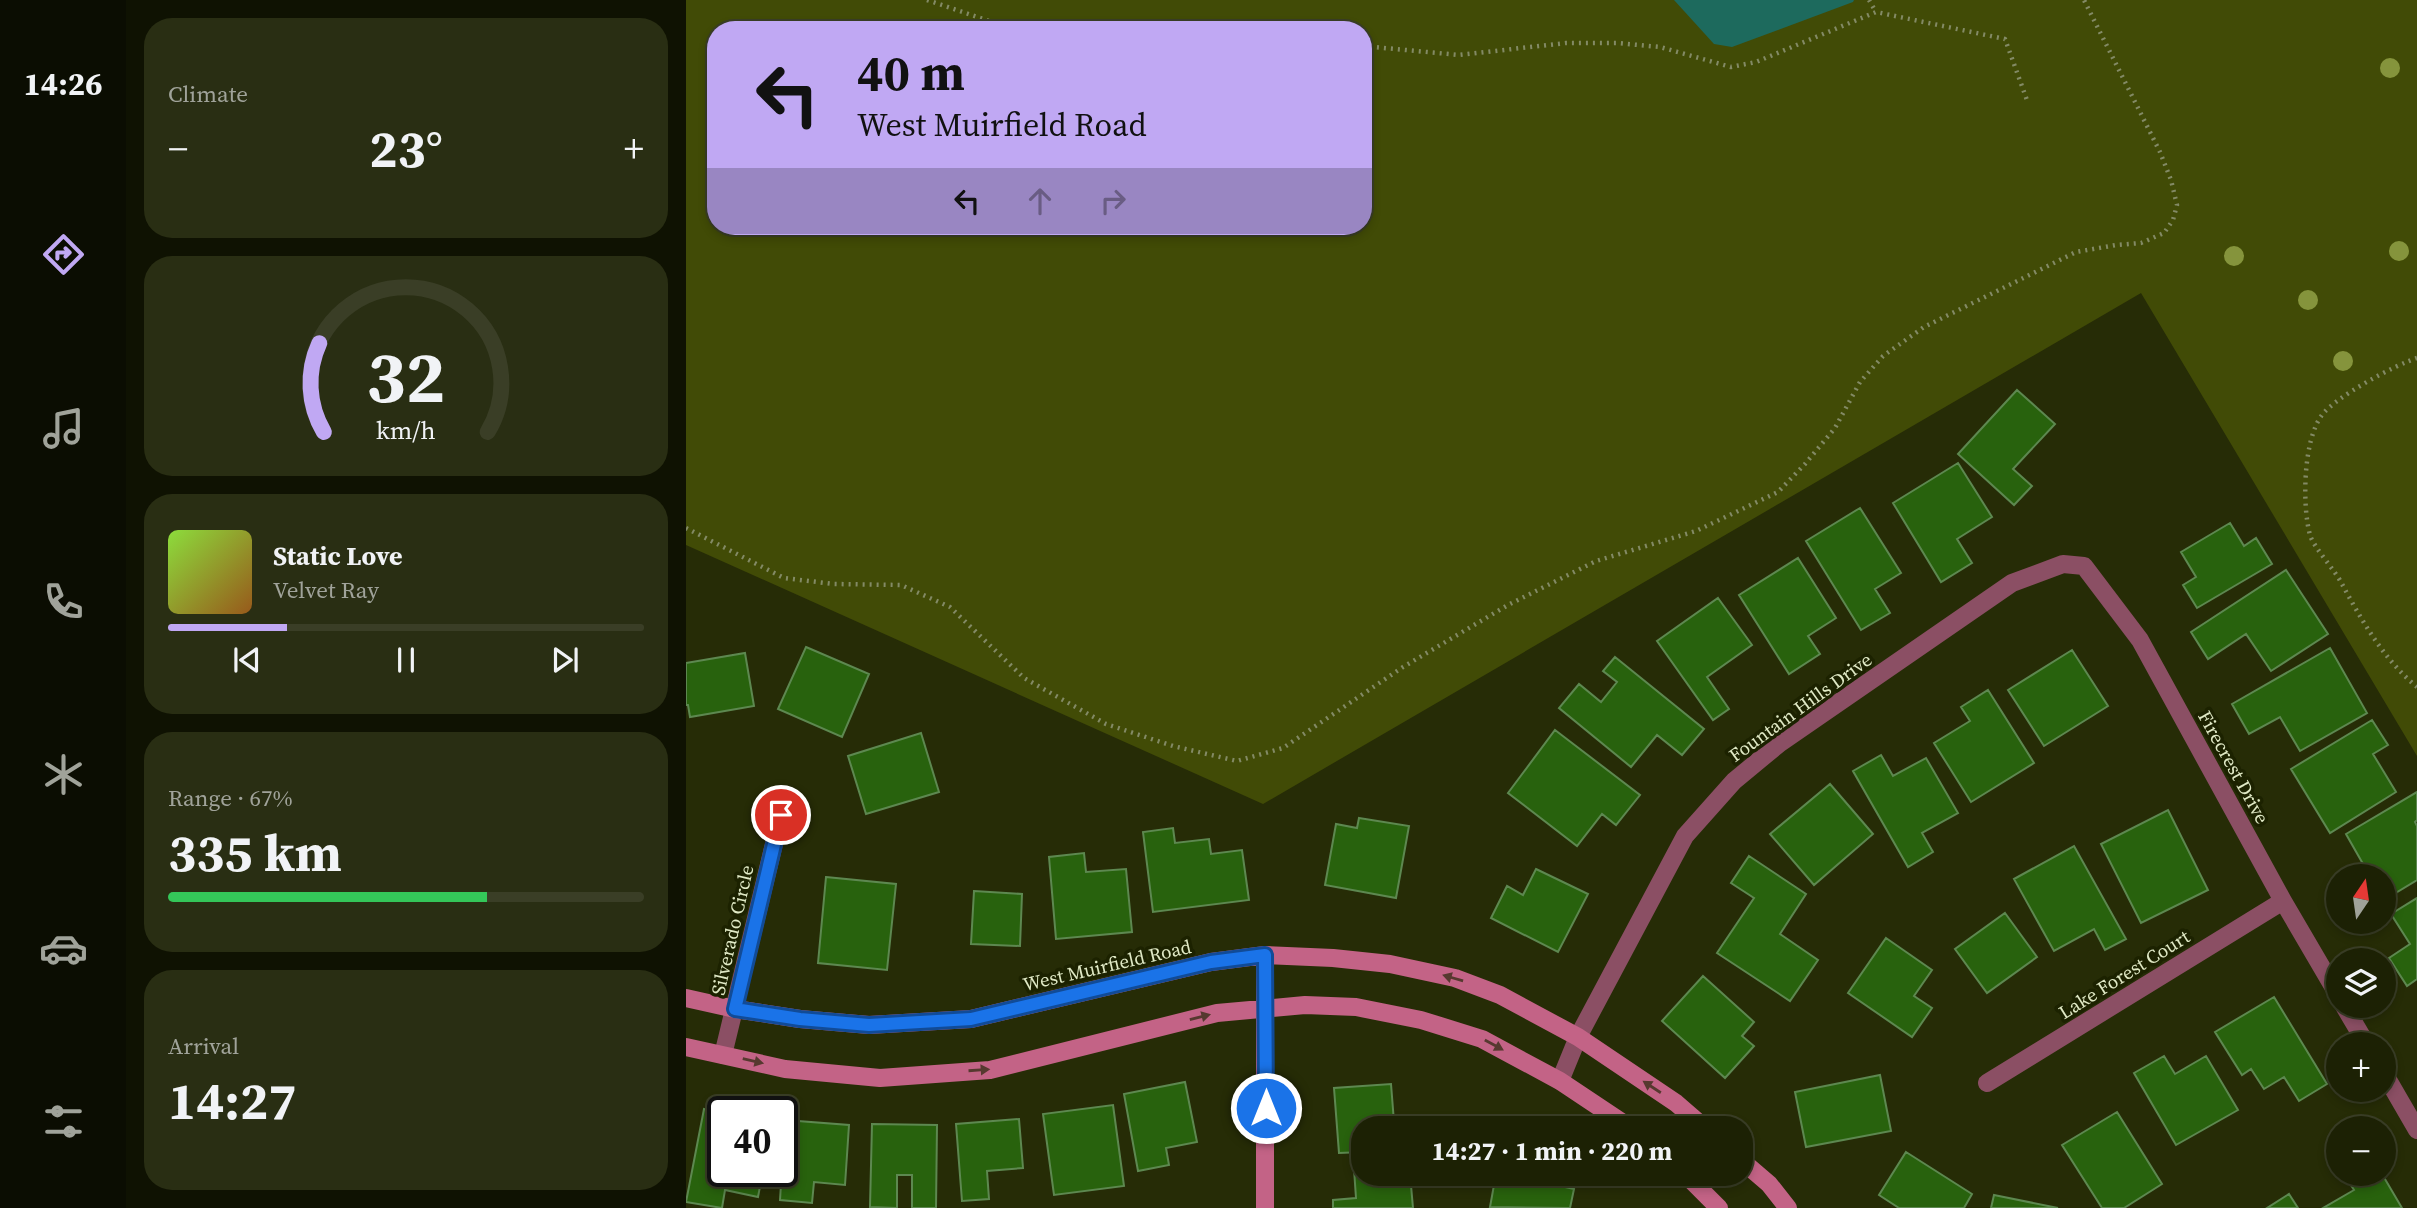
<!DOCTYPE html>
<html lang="en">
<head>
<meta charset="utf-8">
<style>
  body { margin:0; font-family:"Source Serif 4",serif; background:#292e13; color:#f1f3f6; height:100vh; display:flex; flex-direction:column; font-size:26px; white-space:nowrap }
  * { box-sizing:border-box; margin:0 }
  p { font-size:23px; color:#a0a39a }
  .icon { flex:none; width:38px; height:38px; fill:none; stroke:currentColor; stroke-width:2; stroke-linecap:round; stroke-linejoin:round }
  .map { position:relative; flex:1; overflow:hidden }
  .sheet { display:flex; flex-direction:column; gap:18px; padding:18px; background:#0f1202; width:560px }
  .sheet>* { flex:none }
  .guide { position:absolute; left:21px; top:21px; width:665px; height:214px; border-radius:28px; box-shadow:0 4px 10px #0003,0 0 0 2px #3a3e26; background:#c0a8f3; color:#111; overflow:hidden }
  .needle { width:46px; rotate:13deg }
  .fabs { position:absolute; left:1640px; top:864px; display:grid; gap:14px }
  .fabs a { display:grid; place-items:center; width:70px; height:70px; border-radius:50%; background:#1c2104; box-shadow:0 4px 10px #0003,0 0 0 2px #3a3e26; font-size:35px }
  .speed { position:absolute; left:21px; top:1096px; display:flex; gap:14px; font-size:35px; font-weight:700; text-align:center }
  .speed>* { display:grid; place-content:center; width:91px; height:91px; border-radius:50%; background:#1c2104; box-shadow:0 4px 10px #0003,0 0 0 2px #3a3e26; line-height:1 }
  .speed .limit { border:4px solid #111; border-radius:10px; background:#fff; color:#111 }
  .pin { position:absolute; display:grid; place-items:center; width:60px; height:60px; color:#fff; margin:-30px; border:4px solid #fff; border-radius:50%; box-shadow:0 2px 7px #0007 }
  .me { position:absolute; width:77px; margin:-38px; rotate:0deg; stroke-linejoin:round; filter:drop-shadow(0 0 5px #0008) }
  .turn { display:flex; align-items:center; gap:24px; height:147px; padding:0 35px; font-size:32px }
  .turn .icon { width:91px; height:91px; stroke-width:2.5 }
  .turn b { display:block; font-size:49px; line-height:60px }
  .lanes { display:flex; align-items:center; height:66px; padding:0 35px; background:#0003; justify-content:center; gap:35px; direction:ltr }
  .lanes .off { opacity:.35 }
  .big { font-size:52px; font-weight:700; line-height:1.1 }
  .sheet .tile { flex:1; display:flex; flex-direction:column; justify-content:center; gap:10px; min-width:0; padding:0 24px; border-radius:28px; background:#292e13 }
  .sheet .dial { align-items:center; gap:0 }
  .dial svg { height:182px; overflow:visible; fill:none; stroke:#3a3e26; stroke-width:7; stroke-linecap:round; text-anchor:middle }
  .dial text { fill:#f1f3f6; stroke:none }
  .song { display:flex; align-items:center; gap:21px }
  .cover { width:84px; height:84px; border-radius:10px; background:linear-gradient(135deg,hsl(90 70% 55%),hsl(30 70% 35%)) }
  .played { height:7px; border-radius:4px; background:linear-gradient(90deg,#c0a8f3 25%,#3a3e26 25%) }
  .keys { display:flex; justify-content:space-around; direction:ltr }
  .heat { display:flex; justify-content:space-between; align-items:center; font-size:38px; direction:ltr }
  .charge { height:10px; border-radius:5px; background:linear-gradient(90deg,#34c759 67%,#3a3e26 0) }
  .trip { position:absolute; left:665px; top:1116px; width:402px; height:70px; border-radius:28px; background:#1c2104; box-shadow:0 4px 10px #0003,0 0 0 2px #3a3e26; font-weight:700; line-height:70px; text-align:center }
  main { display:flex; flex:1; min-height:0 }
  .dock { display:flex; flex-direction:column; width:126px; justify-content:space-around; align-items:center; background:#0b0d02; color:#a0a39a }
  .dock .icon { width:49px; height:49px }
  .dock .active { color:#c0a8f3 }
  .dock b { font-size:32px; color:#f1f3f6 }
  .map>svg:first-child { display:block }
  .green { fill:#414b06; fill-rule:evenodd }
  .water { fill:#1d6a5d }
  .building { fill:#28620d; stroke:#5d8850; stroke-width:2 }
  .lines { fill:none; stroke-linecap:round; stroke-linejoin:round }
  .path { stroke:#838a65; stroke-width:4.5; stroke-dasharray:2 5; stroke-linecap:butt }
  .street { stroke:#8b4f64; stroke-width:18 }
  .secondary { stroke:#c36386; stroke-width:18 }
  .tree { fill:#85943c }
  .oneway { fill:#56392f }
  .route-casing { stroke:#114b97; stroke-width:18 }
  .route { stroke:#1a73e8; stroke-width:12 }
  .labels { text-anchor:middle; stroke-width:7; stroke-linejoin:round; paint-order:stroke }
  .street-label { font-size:19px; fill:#e0e9c5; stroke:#1c2200 }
</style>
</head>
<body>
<main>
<nav class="dock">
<b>14:26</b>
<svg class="icon active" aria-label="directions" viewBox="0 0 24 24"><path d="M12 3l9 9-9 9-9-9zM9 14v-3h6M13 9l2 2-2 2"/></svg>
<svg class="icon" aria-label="music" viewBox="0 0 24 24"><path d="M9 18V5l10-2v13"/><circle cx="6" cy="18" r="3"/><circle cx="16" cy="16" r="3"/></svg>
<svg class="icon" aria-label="phone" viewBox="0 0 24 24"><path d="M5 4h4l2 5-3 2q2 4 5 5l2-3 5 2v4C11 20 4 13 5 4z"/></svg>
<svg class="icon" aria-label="climate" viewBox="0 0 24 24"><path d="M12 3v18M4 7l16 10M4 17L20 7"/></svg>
<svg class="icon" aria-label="car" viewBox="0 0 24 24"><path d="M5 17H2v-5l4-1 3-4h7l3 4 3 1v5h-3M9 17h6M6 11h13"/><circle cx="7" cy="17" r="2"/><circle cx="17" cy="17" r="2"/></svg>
<svg class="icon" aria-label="filters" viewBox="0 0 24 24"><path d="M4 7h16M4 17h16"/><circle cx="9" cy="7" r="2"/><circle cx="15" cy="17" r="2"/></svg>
</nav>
<section class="sheet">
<div class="tile"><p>Climate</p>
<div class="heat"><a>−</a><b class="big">23°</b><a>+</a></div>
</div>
<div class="tile dial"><svg viewBox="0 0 100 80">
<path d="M14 69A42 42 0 1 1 86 69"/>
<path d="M14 69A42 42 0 0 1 12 30" stroke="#c0a8f3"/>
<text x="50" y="56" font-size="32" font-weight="700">32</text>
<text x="50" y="72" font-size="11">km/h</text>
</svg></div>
<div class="tile">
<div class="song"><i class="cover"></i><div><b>Static Love</b><p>Velvet Ray</p></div></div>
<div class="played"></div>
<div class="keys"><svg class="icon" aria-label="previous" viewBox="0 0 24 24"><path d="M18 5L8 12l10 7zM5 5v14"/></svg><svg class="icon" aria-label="pause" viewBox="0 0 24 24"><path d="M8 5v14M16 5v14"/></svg><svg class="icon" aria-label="next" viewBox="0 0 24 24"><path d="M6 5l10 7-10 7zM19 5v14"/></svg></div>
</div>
<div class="tile"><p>Range · 67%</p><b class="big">335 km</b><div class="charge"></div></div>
<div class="tile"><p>Arrival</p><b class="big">14:27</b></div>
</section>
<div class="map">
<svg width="1731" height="1208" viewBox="0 0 1731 1208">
  <rect width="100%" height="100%" fill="#262c06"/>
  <path class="green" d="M0,0H1731V756L1455,293L577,804L0,545ZM30,30H677V226H30Z"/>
  <path class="water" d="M988,0H1168L1167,2L1046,47L1028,44Z"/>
  <path class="building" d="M1331,390L1369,424L1327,469L1346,486L1328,505L1272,454Z
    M1272,463L1306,517L1271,539L1286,563L1255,582L1207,503Z
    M1174,508L1215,573L1189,589L1204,613L1175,630L1120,541Z
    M1544,523L1558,546L1570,538L1586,564L1511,608L1497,585L1510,577L1495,552Z
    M1112,558L1150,618L1122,636L1134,654L1103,674L1053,595Z
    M1600,570L1642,634L1585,671L1560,634L1522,659L1505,632Z
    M1032,598L1066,645L1021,677L1043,709L1027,720L971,641Z
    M120,647L183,674L156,737L92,709Z
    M1644,648L1681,713L1614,751L1594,717L1563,734L1546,704Z
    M1386,650L1422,706L1358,746L1322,690Z
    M59,653L68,706L4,717L2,705H0V663Z
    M929,657L1018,729L996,755L971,735L945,767L873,708L893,684L915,702L931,682L917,671Z
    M1302,690L1348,763L1285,802L1248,743L1284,721L1275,707Z
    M1686,720L1702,745L1687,754L1710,792L1644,833L1605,769Z
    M869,730L954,795L930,825L916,814L891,846L822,793Z
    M235,733L253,792L180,814L162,756Z
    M1195,755L1207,776L1240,758L1272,813L1236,833L1247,852L1222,867L1167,771Z
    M1144,784L1187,834L1128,885L1084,834Z
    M1731,792V820L1729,822L1731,826V880L1698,900V877H1671L1681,871L1660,834Z
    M1482,810L1522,890L1455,923L1415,844Z
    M673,818L723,826L710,898L639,885L650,824L671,828Z
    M487,828L489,843L523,839L525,854L556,850L563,900L467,912L457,832Z
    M1388,846L1440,939L1419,950L1408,929L1368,951L1328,879Z
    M398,853L400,872L440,869L446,932L370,939L363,857Z
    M1063,856L1120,894L1094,934L1132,960L1104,1001L1031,953L1068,898L1045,883Z
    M850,869L902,894L872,952L805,918L821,886L837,895Z
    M140,877L210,884L201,970L132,963Z
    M288,891L336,894L334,946L285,944Z
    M1731,898V979L1721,986L1703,958L1724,944L1705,914Z
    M1319,913L1351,957L1301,993L1269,949Z
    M1200,938L1246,970L1228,996L1246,1008L1226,1037L1162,993Z
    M1017,976L1068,1022L1056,1036L1068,1046L1039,1078L976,1021Z
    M1588,997L1641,1084L1613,1101L1598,1077L1578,1089L1565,1069L1556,1075L1529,1032Z
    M1478,1056L1489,1074L1520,1056L1552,1110L1490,1145L1448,1073Z
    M1194,1075L1205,1131L1120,1147L1109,1092Z
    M499,1082L511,1142L480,1148L483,1165L452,1171L438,1094Z
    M705,1084L708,1122L720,1121L721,1129H677V1152L653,1153L648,1088Z
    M427,1105L438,1186L368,1195L357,1114Z
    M18,1109L37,1113V1171H77L72,1197L39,1190L36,1208L0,1202Z
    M1431,1112L1476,1184L1438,1208H1416L1376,1145Z
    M333,1119L337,1168L301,1171L303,1199L276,1201L270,1124Z
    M99,1120L163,1125L159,1185L128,1182L126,1203L94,1200Z
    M186,1124L251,1125L250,1208H226V1175H211V1208L184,1207Z
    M1220,1152L1286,1194L1278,1208H1213L1193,1195Z
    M677,1168V1174H724L727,1208H647V1200L670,1198L668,1169Z
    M810,1174H863L861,1183L888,1189L884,1208L804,1207Z
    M1658,1174H1696L1716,1208H1637L1668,1190Z
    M1603,1194L1612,1208H1581Z
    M1308,1195L1372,1208H1305Z"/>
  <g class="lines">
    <path class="path" d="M241,0L330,30
      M1183,0L1190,12
      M677,46L773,55L880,43H931L974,47L1045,67L1070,62L1190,12L1319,39L1342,103
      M1731,358C1709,365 1649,397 1636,415C1617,440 1616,506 1624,535C1628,548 1649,570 1656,584C1676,621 1698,660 1731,687
      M0,528L98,578L148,584L215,585L264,607L338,678L420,724L487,746L551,761L597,748L717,667L822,605L910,561L1010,531L1092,492L1119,464L1149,428L1174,382L1197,356L1238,327L1390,252L1430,245L1455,243L1478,233L1487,220L1491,205L1485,180L1474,152L1398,0"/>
    <path class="street" d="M1658,1006L1681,1045
      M37,1055L95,815
      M1698,1073L1731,1130
      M874,1081L892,1037L999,836L1048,781L1094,743L1326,583L1377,564L1398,566L1454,640L1597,901L1652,995
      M1301,1083L1597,901"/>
    <path class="secondary" d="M579,955V1208
      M0,998L49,1009L114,1019L183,1025L285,1019L525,962L579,955L647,958L704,964L769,978L814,995L892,1037L990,1103L1020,1129
      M0,1047L99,1069L194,1078L304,1070L531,1013L619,1005L670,1007L735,1020L796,1039L874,1081L946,1129
      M1055,1160L1083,1184L1102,1208
      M999,1174L1033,1208"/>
  </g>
  <g class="tree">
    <circle cx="1704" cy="68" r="10"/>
    <circle cx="1713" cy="251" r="10"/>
    <circle cx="1548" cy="256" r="10"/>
    <circle cx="1622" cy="300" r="10"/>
    <circle cx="1657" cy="361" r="10"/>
  </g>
  <defs><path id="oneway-solid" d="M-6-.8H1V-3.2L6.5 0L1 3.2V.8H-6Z" transform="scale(1.75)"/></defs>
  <g class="oneway">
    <use href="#oneway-solid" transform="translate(767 978) rotate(-164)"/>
    <use href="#oneway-solid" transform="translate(514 1017) rotate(-14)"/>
    <use href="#oneway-solid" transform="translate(808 1045) rotate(29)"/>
    <use href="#oneway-solid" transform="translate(67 1061) rotate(13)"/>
    <use href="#oneway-solid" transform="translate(293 1070) rotate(-4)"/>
    <use href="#oneway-solid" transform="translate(966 1087) rotate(-147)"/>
  </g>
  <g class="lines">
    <g class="route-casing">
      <path id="route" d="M95,815L49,1009L114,1019L183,1025L285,1019L525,962L579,955L580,1108"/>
    </g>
    <use href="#route" class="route"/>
  </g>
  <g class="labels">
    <g class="street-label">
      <text transform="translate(1114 707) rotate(-36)" y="7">Fountain Hills Drive</text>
      <text transform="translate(1548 767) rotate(61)" y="7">Firecrest Drive</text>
      <text transform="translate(46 930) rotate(-77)" y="7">Silverado Circle</text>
      <text transform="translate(421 965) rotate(-13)" y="7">West Muirfield Road</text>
      <text transform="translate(1438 974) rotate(-32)" y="7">Lake Forest Court</text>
    </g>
  </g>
</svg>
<div class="fabs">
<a><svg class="needle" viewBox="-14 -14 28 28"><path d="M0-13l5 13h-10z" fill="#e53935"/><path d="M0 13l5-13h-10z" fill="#a0a39a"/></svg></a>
<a><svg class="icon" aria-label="layers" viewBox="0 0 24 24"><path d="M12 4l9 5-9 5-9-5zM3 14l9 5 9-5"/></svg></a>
<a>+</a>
<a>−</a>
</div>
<div class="speed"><div class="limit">40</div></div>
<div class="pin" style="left:95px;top:815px;background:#d93025"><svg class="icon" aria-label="arrive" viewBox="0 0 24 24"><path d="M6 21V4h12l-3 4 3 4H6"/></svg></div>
<svg class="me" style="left:580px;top:1108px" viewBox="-20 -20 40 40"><circle r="17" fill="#1a73e8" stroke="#fff" stroke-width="3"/><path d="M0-11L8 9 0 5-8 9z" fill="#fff"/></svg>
<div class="trip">14:27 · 1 min · 220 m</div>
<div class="guide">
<div class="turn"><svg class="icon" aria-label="left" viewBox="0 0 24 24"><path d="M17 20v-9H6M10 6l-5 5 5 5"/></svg><div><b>40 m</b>West Muirfield Road</div></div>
<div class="lanes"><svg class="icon" aria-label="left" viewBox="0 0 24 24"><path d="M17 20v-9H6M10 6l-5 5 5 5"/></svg><svg class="icon off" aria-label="ahead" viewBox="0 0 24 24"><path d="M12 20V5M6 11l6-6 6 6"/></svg><svg class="icon off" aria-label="right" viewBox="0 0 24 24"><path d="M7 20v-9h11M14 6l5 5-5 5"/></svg></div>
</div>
</div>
</main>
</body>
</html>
